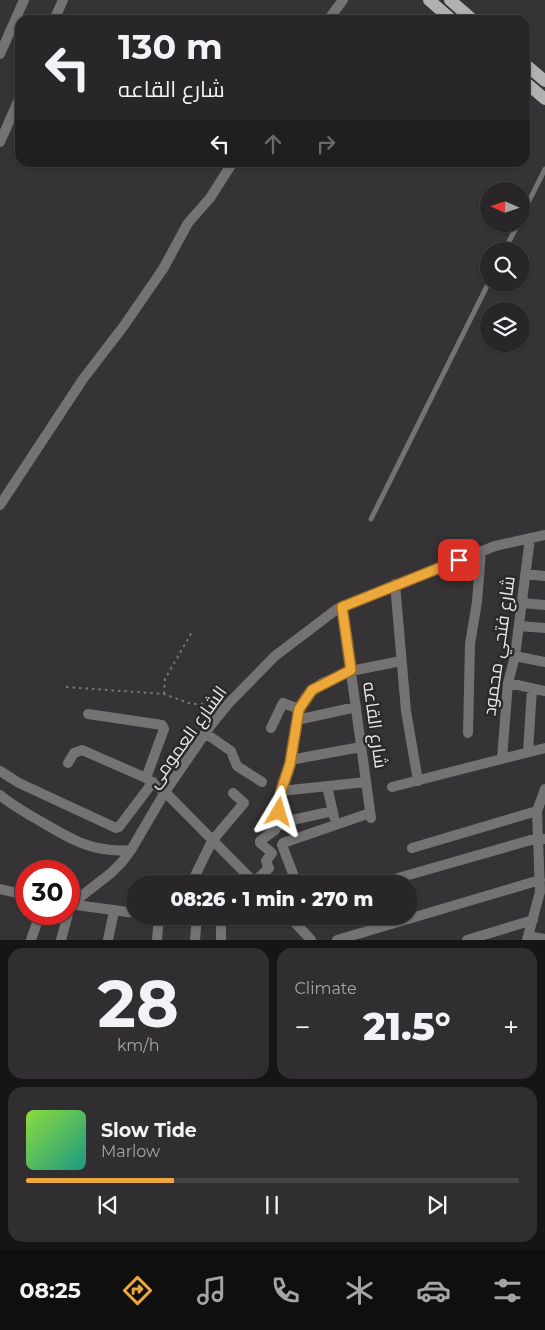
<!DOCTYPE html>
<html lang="en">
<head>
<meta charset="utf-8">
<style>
  body { margin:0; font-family:Montserrat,Cairo,sans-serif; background:#302e30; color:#f1f3f6; height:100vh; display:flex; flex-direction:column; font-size:19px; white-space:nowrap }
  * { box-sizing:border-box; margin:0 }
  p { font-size:16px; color:#a5a5a8 }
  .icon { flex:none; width:28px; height:28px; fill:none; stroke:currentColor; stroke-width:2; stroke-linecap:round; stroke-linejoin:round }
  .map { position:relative; height:940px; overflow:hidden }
  .panel { display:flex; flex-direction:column; gap:8px; padding:8px; background:#161516; flex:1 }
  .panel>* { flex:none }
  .top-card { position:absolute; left:15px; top:15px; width:515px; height:152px; border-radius:15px; box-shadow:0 1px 4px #0004,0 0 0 1px #444345; background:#282628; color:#f1f3f6; overflow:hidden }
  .needle { width:32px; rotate:273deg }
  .fabs { position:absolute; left:480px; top:182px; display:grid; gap:10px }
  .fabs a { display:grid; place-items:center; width:50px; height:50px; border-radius:50%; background:#282628; box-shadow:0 1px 4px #0004,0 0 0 1px #444345; font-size:25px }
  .speed { position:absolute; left:15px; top:860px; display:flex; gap:10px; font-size:25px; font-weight:700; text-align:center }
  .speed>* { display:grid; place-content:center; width:65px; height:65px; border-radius:50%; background:#282628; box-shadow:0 1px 4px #0004,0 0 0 1px #444345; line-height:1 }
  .speed .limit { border:8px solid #d22; background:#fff; color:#111 }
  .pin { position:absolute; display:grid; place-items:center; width:42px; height:42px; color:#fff; margin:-21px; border-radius:10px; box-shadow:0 2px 8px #0006 }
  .me { position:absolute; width:55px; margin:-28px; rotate:7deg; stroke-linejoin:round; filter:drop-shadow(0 0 4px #0008) }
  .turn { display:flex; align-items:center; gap:18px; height:105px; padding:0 20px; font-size:22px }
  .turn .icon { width:65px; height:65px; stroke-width:2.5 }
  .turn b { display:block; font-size:35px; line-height:42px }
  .lanes { display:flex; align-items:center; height:48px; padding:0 20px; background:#0003; justify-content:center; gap:25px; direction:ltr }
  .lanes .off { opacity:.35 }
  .big { font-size:38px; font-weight:800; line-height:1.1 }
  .panel .tile { flex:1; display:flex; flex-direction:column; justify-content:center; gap:8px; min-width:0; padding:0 18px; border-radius:15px; background:#302e30 }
  .panel .dial { align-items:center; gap:0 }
  .dial b { font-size:65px; line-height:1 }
  .song { display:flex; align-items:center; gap:15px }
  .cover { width:60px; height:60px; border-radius:8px; background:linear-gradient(135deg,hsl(90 70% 55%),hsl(170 70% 35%)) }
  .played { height:5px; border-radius:2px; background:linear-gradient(90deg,#eda83b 30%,#444345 30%) }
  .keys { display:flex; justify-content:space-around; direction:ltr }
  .heat { display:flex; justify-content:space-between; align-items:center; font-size:28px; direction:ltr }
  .panel .tiles { flex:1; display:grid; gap:8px; grid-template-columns:1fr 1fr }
  .tile:last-child { grid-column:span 2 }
  .trip { position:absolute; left:126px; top:875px; width:292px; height:50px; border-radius:25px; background:#282628; box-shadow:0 1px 4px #0004,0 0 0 1px #444345; font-weight:800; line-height:50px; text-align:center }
  .tab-bar { display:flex; height:80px; justify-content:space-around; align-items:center; background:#100f10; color:#a5a5a8 }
  .tab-bar .icon { width:35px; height:35px }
  .tab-bar .selected { color:#eda83b }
  .tab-bar b { font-size:22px; color:#f1f3f6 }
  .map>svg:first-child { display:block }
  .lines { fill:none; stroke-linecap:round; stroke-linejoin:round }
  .path { stroke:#797779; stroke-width:2; stroke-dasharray:2.5 4; stroke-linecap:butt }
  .lane { stroke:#747272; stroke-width:5 }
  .street { stroke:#747272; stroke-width:10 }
  .primary { stroke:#b3b0b0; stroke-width:12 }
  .route-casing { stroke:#9a6d26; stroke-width:12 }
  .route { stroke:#eda83b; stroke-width:9 }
  .labels { text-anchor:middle; stroke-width:5; stroke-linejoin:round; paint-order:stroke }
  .street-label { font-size:18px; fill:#e8e7e8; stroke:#2b292b }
</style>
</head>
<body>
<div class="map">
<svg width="545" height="940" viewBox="0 0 545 940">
  <rect width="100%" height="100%" fill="#353335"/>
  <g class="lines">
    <path class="path" d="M66,687L164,694L191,704H216
      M164,694L165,679L192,632"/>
    <path class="lane" d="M521,217L545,169
      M504,251L518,224
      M371,519L489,282"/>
    <path class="street" d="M54,20L63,0
      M328,20L343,0
      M0,54L24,0
      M0,142L20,97
      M0,505L83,379L123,327L163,269L188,223L210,198L233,162
      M525,574L545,576
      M395,584L406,711L418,781
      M522,603L545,605
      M342,607L371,818
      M519,626L545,628
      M515,656L545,662
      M508,683L545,691
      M88,714L162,725L164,729L146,778
      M297,720L356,707
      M271,728L283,703L299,709
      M205,733L231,751L237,766L262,782
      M468,733L470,644L477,602L481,551
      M528,752L532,688
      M502,758L508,683L515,656L530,538
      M290,760L361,747
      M68,763L74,753L82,750L146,778L165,792L256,884
      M0,771L19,783L116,828L119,827L153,782
      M327,786L334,817
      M392,787L545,748
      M281,791L366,782
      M0,795C12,805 26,813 40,821C72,840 93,853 131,850
      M279,823L333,811
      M412,848L537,811
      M254,882L269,868L266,861L272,853L260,843V841L275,830L279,823L281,791L290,764L299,709L305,698L322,683L351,671L401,661
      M191,884L212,841L244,803L233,793
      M297,884L282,845L283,843L370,813
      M377,884L538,838L545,839
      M0,889L26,895
      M69,904L135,913
      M69,910L70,905L111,873L122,862L131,850L165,792L211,725L228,704L275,656L337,609L495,546L545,535
      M289,916L311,940
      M528,936L545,939
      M31,940L40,914
      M61,940L68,914
      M108,940L114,911
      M157,940L159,916
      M195,940L197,916
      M221,940V916
      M337,940L540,880
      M467,940L533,920
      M527,940L540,892L537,811L545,789"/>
    <path class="primary" d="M429,0L452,20
      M450,0L473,20
      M525,64L545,81
      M525,82L545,99"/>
  </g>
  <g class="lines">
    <g class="route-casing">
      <path id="route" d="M279,812L281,791L290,764L299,709L312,690L351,670L342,607L459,560"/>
    </g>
    <use href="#route" class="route"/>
  </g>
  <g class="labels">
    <g class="street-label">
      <text transform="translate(499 646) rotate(-82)" y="6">شارع فتحي محمود</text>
      <text transform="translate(375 725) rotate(82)" y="6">شارع القاعه</text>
      <text transform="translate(187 737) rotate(-54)" y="6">الشارع العمومى</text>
    </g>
  </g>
</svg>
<div class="fabs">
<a><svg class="needle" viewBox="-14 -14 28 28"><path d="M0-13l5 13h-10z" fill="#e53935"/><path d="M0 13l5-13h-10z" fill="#a5a5a8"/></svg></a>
<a><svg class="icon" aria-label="search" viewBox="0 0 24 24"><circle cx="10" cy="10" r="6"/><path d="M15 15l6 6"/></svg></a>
<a><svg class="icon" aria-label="layers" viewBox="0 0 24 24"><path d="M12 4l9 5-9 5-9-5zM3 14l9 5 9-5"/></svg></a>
</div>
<div class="speed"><div class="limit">30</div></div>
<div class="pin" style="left:459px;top:560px;background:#d93025"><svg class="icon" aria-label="arrive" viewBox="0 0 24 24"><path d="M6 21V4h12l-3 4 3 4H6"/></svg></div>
<svg class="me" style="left:279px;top:812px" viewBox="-20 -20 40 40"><path d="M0-17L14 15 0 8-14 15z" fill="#eda83b" stroke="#fff" stroke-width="4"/></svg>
<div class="trip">08:26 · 1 min · 270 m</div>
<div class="top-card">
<div class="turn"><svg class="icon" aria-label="left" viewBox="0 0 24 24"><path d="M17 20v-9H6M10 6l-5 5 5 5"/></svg><div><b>130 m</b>شارع القاعه</div></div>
<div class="lanes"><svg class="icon" aria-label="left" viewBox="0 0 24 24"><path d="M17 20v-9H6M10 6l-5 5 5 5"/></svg><svg class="icon off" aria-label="ahead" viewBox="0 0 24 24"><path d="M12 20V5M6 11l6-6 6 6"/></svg><svg class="icon off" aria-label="right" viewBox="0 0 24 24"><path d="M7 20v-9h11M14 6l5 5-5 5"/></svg></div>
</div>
</div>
<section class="panel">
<div class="tiles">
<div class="tile dial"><b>28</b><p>km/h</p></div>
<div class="tile"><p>Climate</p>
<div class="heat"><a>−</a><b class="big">21.5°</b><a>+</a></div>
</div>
<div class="tile">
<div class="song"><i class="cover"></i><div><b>Slow Tide</b><p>Marlow</p></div></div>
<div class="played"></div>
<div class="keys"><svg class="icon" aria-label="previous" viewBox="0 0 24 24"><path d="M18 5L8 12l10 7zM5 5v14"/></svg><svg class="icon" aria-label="pause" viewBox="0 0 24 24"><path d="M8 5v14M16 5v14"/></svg><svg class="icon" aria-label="next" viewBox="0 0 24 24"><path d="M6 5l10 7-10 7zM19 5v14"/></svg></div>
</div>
</div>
</section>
<nav class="tab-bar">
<b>08:25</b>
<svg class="icon selected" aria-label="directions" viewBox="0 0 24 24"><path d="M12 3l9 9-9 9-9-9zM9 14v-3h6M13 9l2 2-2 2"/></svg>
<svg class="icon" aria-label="music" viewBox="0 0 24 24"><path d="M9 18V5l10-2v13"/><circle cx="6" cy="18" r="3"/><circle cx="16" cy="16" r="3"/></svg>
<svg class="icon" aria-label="phone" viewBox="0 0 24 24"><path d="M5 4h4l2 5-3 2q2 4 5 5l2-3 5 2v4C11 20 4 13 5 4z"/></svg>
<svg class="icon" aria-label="climate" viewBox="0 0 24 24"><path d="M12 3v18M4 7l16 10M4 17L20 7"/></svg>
<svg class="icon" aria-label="car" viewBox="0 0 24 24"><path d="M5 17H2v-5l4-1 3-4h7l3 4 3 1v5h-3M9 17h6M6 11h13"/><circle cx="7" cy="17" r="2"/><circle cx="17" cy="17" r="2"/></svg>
<svg class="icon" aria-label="filters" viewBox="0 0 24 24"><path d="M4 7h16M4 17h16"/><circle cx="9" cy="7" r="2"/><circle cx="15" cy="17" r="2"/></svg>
</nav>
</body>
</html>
